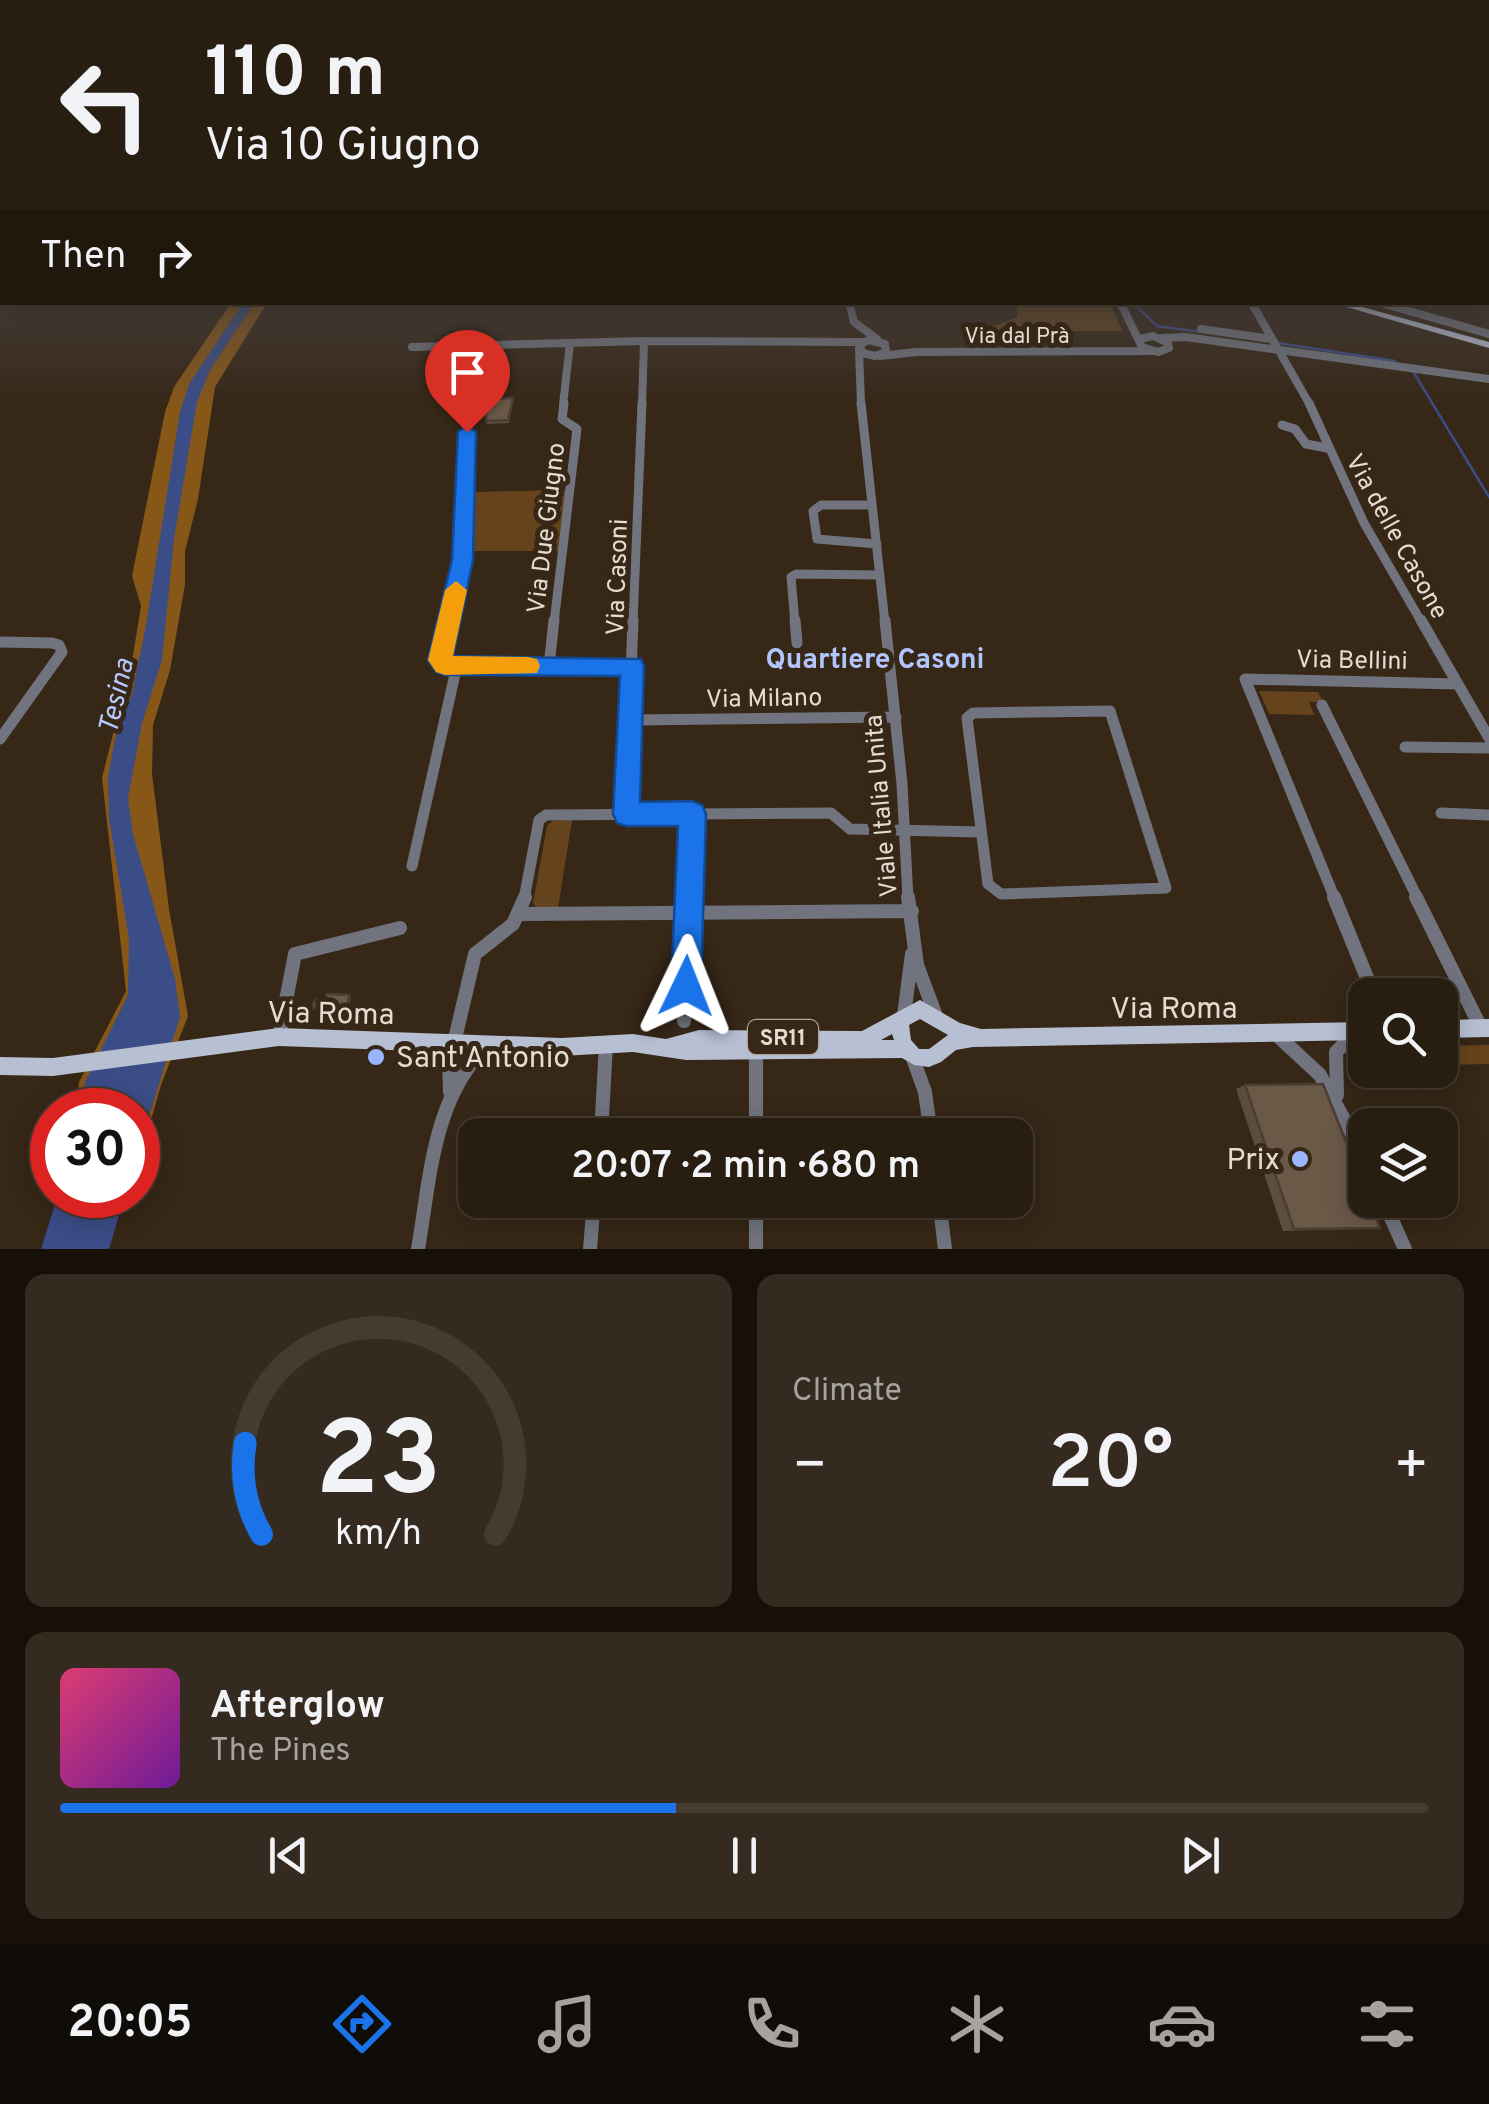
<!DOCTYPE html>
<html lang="en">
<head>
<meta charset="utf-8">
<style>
  body { margin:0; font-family:Overpass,sans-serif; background:#342a1f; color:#f1f3f6; height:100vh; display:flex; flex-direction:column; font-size:38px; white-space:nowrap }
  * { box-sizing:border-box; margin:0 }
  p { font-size:32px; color:#a5a29f }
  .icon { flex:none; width:55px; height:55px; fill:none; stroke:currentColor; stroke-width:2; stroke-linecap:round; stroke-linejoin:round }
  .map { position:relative; height:1249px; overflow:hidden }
  .side { display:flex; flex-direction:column; gap:25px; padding:25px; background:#161009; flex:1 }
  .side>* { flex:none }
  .banner { position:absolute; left:0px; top:0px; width:1490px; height:305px; box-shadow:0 5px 25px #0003,0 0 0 2px #443b31; background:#281d11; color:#f1f3f6; overflow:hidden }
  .controls { position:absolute; left:1348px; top:978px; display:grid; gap:20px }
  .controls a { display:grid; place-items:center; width:110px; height:110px; border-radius:20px; background:#281d11; box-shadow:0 5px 25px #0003,0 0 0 2px #443b31; font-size:50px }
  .speed { position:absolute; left:30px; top:1088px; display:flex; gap:20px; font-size:50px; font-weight:700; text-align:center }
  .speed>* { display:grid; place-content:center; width:130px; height:130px; border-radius:50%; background:#281d11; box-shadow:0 5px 25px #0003,0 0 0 2px #443b31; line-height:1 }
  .speed .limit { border:15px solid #d22; background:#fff; color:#111 }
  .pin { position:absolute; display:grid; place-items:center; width:85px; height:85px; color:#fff; margin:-102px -42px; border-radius:50% 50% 50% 0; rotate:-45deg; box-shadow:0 0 10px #0007 }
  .pin .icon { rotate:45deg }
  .me { position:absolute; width:110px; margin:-55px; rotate:2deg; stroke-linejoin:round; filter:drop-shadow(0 0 8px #0008) }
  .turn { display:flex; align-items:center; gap:35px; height:210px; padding:0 40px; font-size:45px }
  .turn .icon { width:130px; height:130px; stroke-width:2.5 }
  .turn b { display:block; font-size:70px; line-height:85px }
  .then { display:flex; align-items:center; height:95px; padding:0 40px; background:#0003; gap:20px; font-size:38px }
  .big { font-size:75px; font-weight:600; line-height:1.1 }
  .side .tile { flex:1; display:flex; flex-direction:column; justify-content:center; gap:15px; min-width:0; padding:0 35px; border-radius:20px; background:#342a1f }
  .side .dial { align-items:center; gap:0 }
  .dial svg { height:260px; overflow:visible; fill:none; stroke:#443b31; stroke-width:7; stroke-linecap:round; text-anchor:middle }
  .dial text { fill:#f1f3f6; stroke:none }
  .song { display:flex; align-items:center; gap:30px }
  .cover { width:120px; height:120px; border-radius:15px; background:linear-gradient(135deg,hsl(340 70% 55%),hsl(280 70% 35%)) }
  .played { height:10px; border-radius:5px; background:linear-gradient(90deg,#1a73e8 45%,#443b31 45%) }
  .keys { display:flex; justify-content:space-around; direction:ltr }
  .heat { display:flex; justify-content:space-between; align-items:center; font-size:55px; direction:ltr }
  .side .tiles { flex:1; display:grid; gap:25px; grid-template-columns:1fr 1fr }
  .tile:last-child { grid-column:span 2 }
  .trip { position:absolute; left:458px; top:1118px; width:575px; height:100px; border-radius:20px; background:#281d11; box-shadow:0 5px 25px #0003,0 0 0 2px #443b31; font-weight:600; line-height:100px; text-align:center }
  .menu { display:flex; height:160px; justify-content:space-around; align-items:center; background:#100c07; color:#a5a29f }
  .menu .icon { width:70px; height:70px }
  .menu .active { color:#1a73e8 }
  .menu b { font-size:45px; color:#f1f3f6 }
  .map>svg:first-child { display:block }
  .green { fill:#65431c }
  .forest { fill:#875718 }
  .water { fill:#3b4d87 }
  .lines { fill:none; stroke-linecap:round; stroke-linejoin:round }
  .stream { stroke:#3b4d87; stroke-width:2.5 }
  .minor-far3 { stroke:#71747e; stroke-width:8 }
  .minor-far2 { stroke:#71747e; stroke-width:9 }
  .minor-far1 { stroke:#71747e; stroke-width:11 }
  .minor { stroke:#71747e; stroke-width:14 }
  .major { fill:#b7bfd3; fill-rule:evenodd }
  .wall { fill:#5c4d3e }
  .shaded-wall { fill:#4b3e32 }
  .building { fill:#6b5948; stroke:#4b3e32; stroke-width:2.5 }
  .route { fill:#1a73e8; stroke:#114b97; stroke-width:2.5 }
  .slow { fill:#f59e0b }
  .poi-dot { fill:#9bb5fd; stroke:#362717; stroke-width:4 }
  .labels { text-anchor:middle; stroke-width:10; stroke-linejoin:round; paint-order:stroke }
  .far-street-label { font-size:22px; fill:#e5dbd1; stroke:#362717 }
  .shield { fill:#362717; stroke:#b0a599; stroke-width:2.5 }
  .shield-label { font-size:22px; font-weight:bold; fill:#e5dbd1 }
  .street-label { font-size:25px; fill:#e5dbd1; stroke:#362717 }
  .neighbourhood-label { font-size:28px; font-weight:bold; fill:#b1c5fc; stroke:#362717 }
  .water-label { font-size:28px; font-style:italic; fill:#b5c8fd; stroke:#362717 }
  .near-street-label { font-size:30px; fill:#e5dbd1; stroke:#362717 }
  .near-poi-label { font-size:30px; fill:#e5dbd1; stroke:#362717; text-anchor:start }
</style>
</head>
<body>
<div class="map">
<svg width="1489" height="1249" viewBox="0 0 1489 1249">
  <rect width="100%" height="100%" fill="#362717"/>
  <path class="green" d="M1110,303L1122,331H982L1017,317V303Z
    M568,490L560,551H472L471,492Z
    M1259,691L1318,692L1323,702H1309L1314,715L1269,714Z
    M572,820L558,908L537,909L533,903L547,826L552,821Z
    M1489,1045V1064L1440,1065V1046Z"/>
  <path class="forest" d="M231,303H267L215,387L198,499L185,551V585L170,670L153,725L152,774L169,909L188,1016L161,1085L138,1167V1110H77L79,1082L126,991L102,778L133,655L141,606L132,576L165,412L174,387Z"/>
  <path class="water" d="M243,303H254L210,370L197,402L174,539L162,660L142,723L128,798L133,834L175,979L180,1017L138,1151V1110H83L85,1082L128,995L129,939L109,818L108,777L117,729L132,694L145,631L180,412L189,384Z
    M58,1195H125L109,1249H41Z"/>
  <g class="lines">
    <path class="stream" d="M1132,302L1157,326L1201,332
      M1278,343L1395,361
      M1414,373L1489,497"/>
    <path class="minor-far3" d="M849,302L854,322L877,339
      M1120,302L1142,347L1158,352L1169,348L1168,343L1153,336L1139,339
      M1251,302L1310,405
      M1378,302L1489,334
      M1201,329L1271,339
      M1161,338L1186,337L1489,379
      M869,340L885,344L886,352L875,356L863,353L859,345Z
      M412,347L644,341L862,342
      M859,349L861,405
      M880,356L916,352L1153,351
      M472,405L482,344
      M563,405L570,343
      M642,405L644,341"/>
    <path class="minor-far2" d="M861,403L885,623
      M1309,403L1364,523L1422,623
      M1282,425L1295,429L1306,444L1327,448
      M872,505H821L813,511L817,539L877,544
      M449,623L463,560L464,449L472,403
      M554,623L577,429L562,419L564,403
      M633,623L642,403
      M795,623L791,577L796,574L880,575"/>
    <path class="minor-far1" d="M449,620L440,661L445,665L632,666
      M795,620L797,643
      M885,620L902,784L908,899
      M1421,620L1489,738
      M0,642L52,643L59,645L62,652L0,739
      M549,666L554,620
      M1322,705L1418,899
      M1110,711L1166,888L1001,894L988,884L967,718L973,713Z
      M632,720L896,717
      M1405,747L1489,748
      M1441,813L1489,815
      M626,814L633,620
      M412,866L457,665
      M524,899L539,820L546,815L831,813L850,829L979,832
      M689,899L692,814
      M1335,899L1245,679L1458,684"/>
    <path class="minor" d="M908,897L917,965L936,1016
      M1334,897L1374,995
      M1416,897L1481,1028
      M519,914L912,911
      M904,1015L912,954
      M684,1021L689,897
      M1278,1036L1320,1075L1365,1158
      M279,1037L295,954L400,928
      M441,1043L449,1060L450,1092
      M454,1043L475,954L513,924L525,897
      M756,1046V1135
      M911,1053L925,1092L931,1135
      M1337,1095L1336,1052L1354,1034
      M601,1135L606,1044
      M756,1200V1249
      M939,1200L945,1249
      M1383,1200L1405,1249
      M418,1249C430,1180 433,1096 487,1046
      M590,1249L594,1200"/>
    <path class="major" d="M1329,302H1344L1489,342V348Z
      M920,1000L960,1023L981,1029L1365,1022V1040L973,1047L956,1050L941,1062L929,1067L914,1065L902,1058L686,1060L633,1052L561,1056L279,1046L53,1076L0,1075V1057L53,1058L279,1028L561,1038L633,1034L666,1039L699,1030L862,1031ZM920,1019L948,1035L929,1049H919L911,1040L909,1025ZM892,1034L894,1040H881Z
      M1489,1019V1037L1440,1038V1020Z"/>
  </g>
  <path class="wall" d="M513,401L509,423L487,424L486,421Z
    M1245,1085L1380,1228L1283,1231L1236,1089Z"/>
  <path class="shaded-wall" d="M349,995L351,997L347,1024L345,1023Z"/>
  <path class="building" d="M513,398L508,420L486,421L487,399Z
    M327,994L349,995L345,1023L322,1022L327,1009L312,1008L315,1000H325Z
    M1323,1084L1365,1190V1200H1369L1380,1228L1294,1229L1245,1085Z"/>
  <linearGradient id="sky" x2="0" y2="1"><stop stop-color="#1e150d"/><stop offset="0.57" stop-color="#4c4747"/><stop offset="1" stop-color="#4c4747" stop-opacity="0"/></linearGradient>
  <rect width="1489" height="407" fill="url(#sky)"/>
  <path class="route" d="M467,426L476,432L473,560L453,656L641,659L644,666L640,802L692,801L702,805L706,814L701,986L697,997L686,1002L675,997L671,986L678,826H626L617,823L613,814L620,676L445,675L436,672L428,660L452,560L458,432Z"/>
  <path class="slow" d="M456,581L467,590L453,656L528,657L537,659L540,666L537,673L445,675L436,672L428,660L445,590Z"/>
  <g class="poi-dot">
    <circle cx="376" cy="1057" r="10"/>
    <circle cx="1300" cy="1159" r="10"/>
  </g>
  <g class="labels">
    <g class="far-street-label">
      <text x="1017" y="343">Via dal Prà</text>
    </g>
    <rect class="shield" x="748" y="1020" width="70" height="34" rx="8"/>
    <g class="shield-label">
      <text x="783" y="1045">SR11</text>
    </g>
    <g class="street-label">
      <text transform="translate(545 528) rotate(-83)" y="9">Via Due Giugno</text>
      <text transform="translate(1398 536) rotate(61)" y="9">Via delle Casone</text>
      <text transform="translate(616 577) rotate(-88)" y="9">Via Casoni</text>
      <text transform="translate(1352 659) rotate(1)" y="9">Via Bellini</text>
      <text transform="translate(764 697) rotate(-1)" y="9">Via Milano</text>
      <text transform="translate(880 806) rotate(-95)" y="9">Viale Italia Unita</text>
    </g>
    <g class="neighbourhood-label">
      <text x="875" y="668">Quartiere Casoni</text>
    </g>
    <g class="water-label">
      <text transform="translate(115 696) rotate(-77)" y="10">Tesina</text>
    </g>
    <g class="near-street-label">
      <text x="1174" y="1018">Via Roma</text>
      <text transform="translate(331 1013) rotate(1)" y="10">Via Roma</text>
    </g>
    <g class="near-poi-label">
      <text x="396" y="1067">Sant'Antonio</text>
      <text x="1280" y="1169" text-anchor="end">Prix</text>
    </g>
  </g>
</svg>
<div class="controls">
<a><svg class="icon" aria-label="search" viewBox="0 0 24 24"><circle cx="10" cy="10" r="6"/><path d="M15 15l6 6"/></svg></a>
<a><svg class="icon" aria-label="layers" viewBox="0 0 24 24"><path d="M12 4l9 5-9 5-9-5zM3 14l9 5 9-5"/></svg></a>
</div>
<div class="speed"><div class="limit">30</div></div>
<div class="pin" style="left:467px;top:432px;background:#d93025"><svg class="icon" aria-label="arrive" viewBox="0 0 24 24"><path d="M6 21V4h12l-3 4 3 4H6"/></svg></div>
<svg class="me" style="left:686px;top:986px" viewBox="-20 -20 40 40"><path d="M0-17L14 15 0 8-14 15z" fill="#1a73e8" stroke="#fff" stroke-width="4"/></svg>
<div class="trip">20:07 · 2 min · 680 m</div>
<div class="banner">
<div class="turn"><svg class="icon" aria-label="left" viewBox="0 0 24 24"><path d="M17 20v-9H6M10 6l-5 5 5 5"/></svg><div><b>110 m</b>Via 10 Giugno</div></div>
<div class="then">Then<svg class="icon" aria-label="right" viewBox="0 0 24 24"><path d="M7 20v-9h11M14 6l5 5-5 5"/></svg></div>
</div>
</div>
<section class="side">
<div class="tiles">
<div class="tile dial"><svg viewBox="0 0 100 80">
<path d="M14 69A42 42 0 1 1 86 69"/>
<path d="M14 69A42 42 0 0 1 9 41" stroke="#1a73e8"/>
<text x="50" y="56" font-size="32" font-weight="700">23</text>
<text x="50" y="72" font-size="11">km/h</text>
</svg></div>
<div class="tile"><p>Climate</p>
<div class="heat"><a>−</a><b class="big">20°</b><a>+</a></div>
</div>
<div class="tile">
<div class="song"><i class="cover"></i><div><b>Afterglow</b><p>The Pines</p></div></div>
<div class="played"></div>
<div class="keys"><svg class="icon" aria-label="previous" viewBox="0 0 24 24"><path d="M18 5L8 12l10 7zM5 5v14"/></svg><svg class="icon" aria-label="pause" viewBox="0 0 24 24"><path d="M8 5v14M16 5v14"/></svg><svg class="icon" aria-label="next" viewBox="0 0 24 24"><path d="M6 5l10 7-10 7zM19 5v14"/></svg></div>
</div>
</div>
</section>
<nav class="menu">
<b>20:05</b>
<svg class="icon active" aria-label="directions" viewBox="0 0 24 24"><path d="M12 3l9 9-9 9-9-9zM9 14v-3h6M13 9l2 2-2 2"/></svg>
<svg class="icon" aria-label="music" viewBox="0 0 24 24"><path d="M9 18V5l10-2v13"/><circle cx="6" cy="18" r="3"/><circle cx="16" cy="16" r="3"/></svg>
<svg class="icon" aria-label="phone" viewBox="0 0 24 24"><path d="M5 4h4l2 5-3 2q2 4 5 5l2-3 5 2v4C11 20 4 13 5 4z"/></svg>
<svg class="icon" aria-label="climate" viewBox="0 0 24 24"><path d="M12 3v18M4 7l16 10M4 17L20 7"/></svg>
<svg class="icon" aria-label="car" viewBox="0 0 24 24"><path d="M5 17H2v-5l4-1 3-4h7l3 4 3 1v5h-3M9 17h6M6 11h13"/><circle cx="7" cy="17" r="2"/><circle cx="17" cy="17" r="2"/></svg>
<svg class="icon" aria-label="filters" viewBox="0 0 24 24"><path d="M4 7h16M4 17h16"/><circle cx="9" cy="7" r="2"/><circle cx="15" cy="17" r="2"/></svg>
</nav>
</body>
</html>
